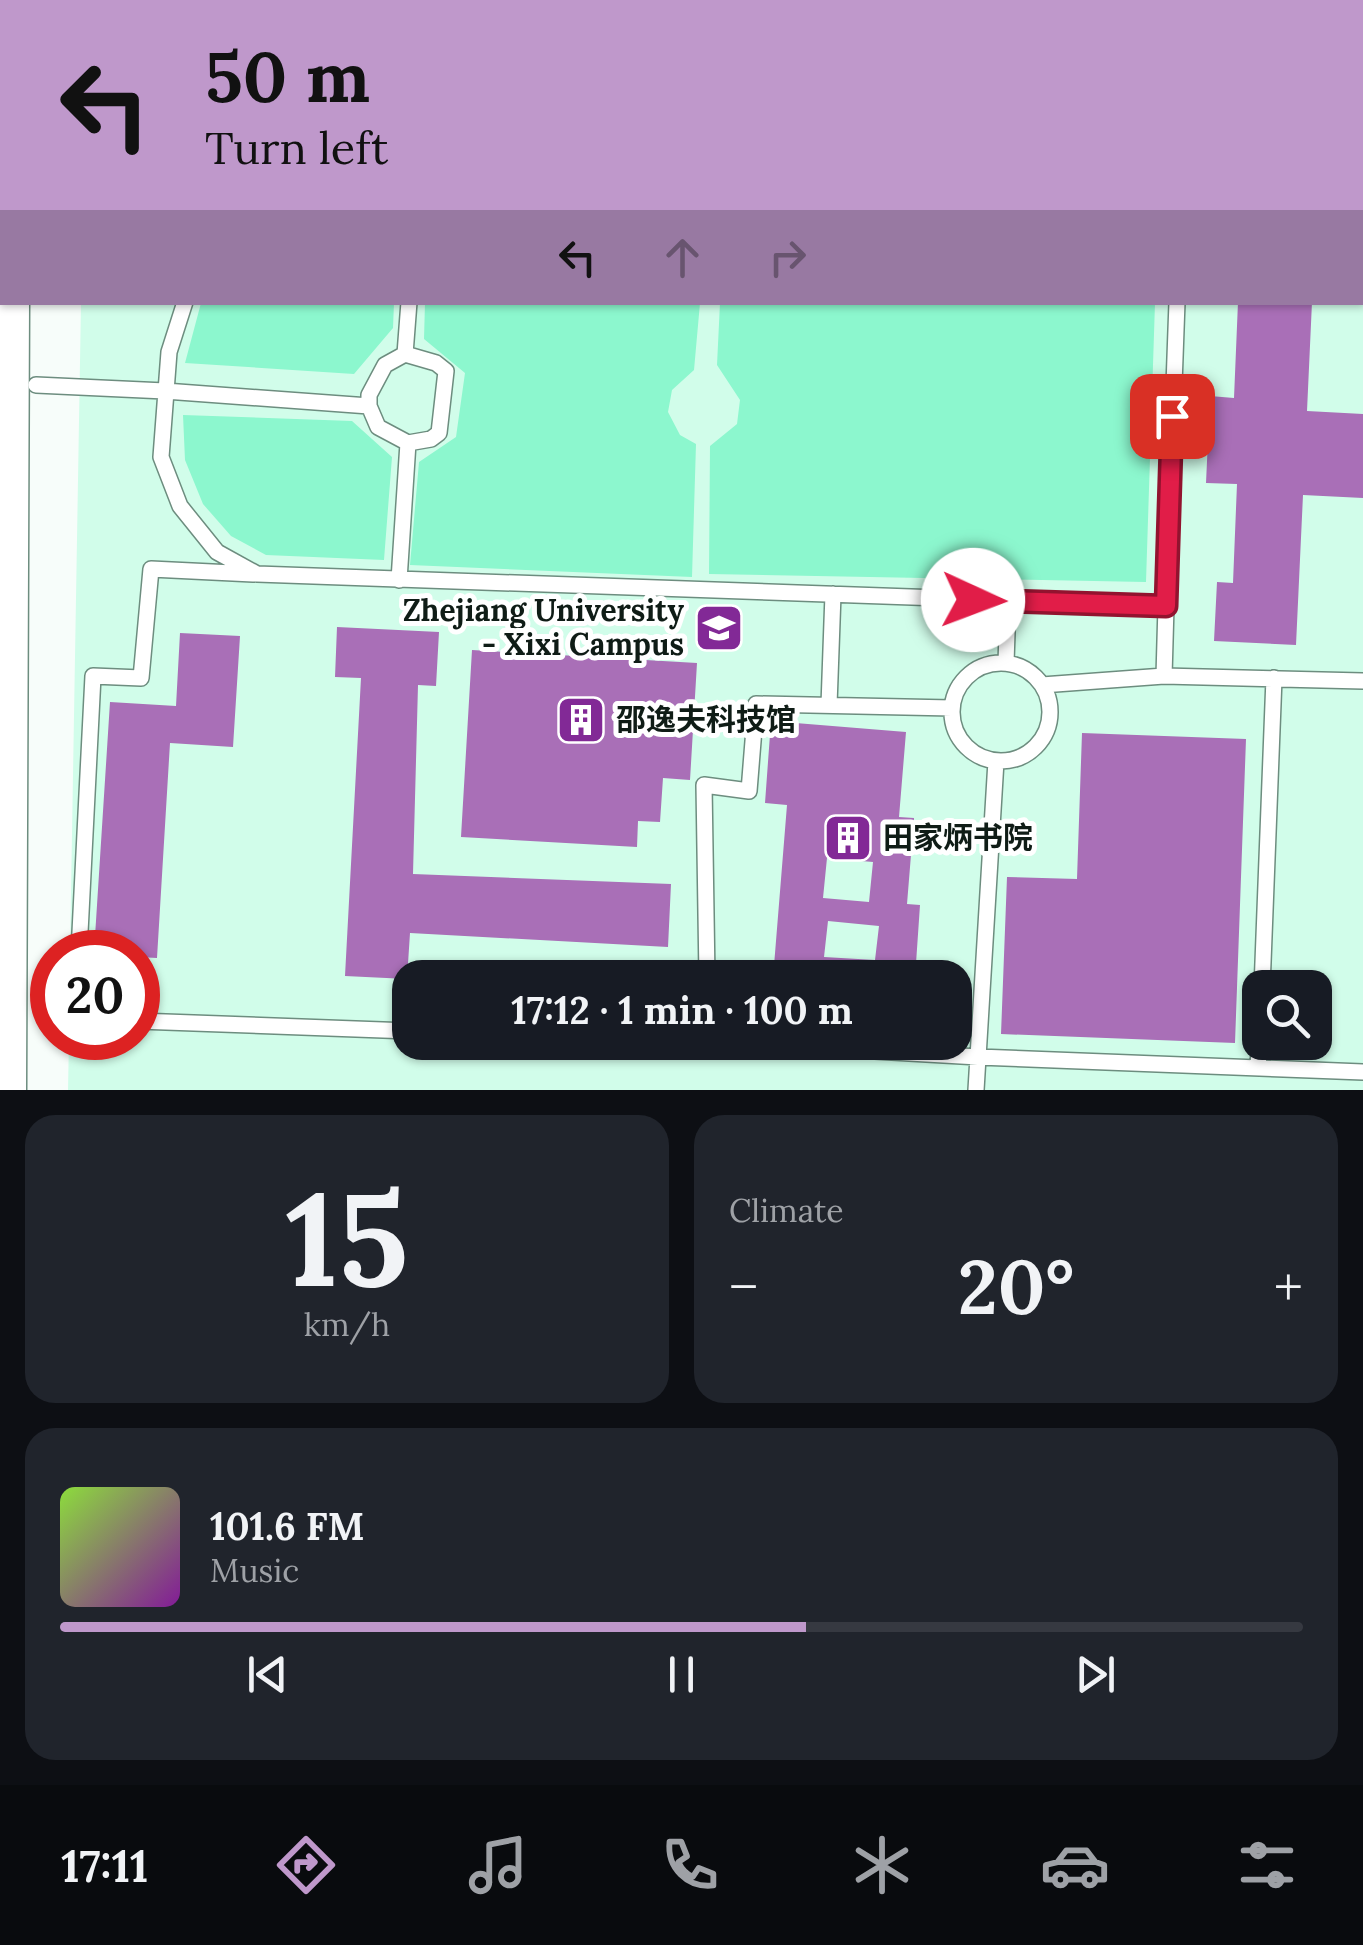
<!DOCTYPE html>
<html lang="en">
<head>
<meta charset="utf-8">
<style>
  body { margin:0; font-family:Lora,"Noto Sans SC",serif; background:#20242c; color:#f1f3f6; height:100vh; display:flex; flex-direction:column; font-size:38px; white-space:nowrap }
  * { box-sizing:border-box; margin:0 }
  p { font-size:32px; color:#9ea1a6 }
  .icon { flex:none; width:55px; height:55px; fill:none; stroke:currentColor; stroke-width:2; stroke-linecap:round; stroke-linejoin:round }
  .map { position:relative; height:1090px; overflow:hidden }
  .details { display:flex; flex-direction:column; gap:25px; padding:25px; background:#0d0f14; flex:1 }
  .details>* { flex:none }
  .guide { position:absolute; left:0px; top:0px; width:1365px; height:305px; box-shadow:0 2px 8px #0004; background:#bf98cb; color:#111; overflow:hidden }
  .buttons { position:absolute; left:1242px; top:970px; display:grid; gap:20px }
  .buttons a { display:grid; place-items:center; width:90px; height:90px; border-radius:20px; background:#171b24; box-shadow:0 2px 8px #0004; font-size:50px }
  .speed { position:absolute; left:30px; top:930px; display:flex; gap:20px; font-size:50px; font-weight:700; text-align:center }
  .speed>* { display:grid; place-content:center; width:130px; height:130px; border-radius:50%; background:#171b24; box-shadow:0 2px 8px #0004; line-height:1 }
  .speed .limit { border:15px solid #d22; background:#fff; color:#111 }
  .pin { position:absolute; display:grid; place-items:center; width:85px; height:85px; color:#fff; margin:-42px; border-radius:20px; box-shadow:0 5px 15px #0006 }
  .me { position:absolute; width:110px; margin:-55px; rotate:92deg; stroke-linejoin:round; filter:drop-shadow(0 0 8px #0008) }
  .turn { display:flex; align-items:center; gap:35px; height:210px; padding:0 40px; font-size:45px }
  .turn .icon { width:130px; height:130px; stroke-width:2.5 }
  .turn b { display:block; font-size:70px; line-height:85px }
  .lanes { display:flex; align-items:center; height:95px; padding:0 40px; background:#0003; justify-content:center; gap:50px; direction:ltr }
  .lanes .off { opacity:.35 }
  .big { font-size:75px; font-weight:700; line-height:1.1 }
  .details .widget { flex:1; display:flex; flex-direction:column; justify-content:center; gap:15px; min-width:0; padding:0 35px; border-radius:30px; background:#20242c }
  .details .dial { align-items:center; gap:0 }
  .dial b { font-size:130px; line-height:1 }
  .song { display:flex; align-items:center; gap:30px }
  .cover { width:120px; height:120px; border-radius:15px; background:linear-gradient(135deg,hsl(90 70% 55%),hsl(290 70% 35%)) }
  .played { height:10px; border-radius:5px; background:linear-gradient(90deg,#bf98cb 60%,#363941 60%) }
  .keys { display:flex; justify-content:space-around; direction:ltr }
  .heat { display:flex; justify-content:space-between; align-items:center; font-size:55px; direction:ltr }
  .details .tiles { flex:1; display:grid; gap:25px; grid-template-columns:1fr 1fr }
  .widget:last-child { grid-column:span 2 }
  .trip { position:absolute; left:392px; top:960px; width:580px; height:100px; border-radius:30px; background:#171b24; box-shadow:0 2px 8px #0004; font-weight:700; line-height:100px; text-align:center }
  .menu { display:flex; height:160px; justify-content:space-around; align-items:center; background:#090b0e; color:#9ea1a6 }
  .menu .icon { width:70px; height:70px }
  .menu .active { color:#bf98cb }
  .menu b { font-size:45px; color:#f1f3f6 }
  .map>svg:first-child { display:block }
  .built { fill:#d1fdea; fill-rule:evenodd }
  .green { fill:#8cf7ce }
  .building { fill:#a96fb7; fill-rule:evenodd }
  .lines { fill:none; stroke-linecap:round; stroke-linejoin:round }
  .lane-casing { stroke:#6d8d7f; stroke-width:18 }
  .secondary-casing { stroke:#6d8d7f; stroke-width:45 }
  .lane { stroke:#fff; stroke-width:15 }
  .secondary { stroke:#fff; stroke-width:42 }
  .route-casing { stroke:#92132f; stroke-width:25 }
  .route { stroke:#e11d48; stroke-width:18 }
  .labels { text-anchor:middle; stroke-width:10; stroke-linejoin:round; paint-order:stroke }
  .poi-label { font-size:30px; font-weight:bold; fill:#0f1c16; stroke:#fff; text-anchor:start }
</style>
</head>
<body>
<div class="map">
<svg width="1363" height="1090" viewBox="0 0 1363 1090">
  <rect width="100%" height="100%" fill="#f7fdfa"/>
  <path class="built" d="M85,0H1363V1090H68L69,1038H138V952H70L81,303L1362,302V2H85ZM410,978H955V1042H410ZM1260,988H1315V1042H1260Z"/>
  <path class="green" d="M201,303H394L393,328L354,374L185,363Z
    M425,303H700L694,370L672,390L668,412L680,435L696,444L692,577L410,565L419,462L456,437L465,373L424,339Z
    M720,303H1155L1146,582L709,574L710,446L737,424L740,400L717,365Z
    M183,415L352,421L392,457L384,560L266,555L231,536L203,504L185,460Z"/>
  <path class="building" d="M1238,302H1312L1307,411L1363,414V498L1303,495L1296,645L1214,641L1217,582L1233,583L1237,484L1206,483L1210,396L1234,398Z
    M337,627L439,632L436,686L418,685L413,874L671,884L668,947L410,933L407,979L345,976L361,678L335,677Z
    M180,633L240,636L233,747L170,743L157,958L138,957V952H94L110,702L176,706Z
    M472,650L697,663L690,780L663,778L660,822L638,821L637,847L461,837Z
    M771,721L906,732L899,817L914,818L907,904L920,905L915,978H773L787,805L765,803ZM827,858L873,862L869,902L823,898ZM828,921L879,926L875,960L824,957Z
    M1082,733L1246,739L1235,1043L1001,1034L1007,877L1077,879Z"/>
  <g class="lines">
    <g class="lane-casing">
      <path id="lane" d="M1362,211H1363
        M185,302L169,352L161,457L180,506L217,552L257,574L1166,606L1177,302
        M405,354L436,363L446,371L439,433L431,439L408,443L378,427L369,406V395L385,365Z
        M405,354L409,302
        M36,385L165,391L369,406
        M399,580L408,443
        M1006,663L1008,602
        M952 712a49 49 0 1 1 98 0a49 49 0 1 1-98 0Z
        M1164,676L1166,606
        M1042,685L1164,676L1363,681
        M829,705L833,594
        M79,952L93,676L141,678L151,569L253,574
        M707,978L704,785L749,791L756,704L952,708
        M1262,988L1274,678
        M138,1021L410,1031
        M718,1042L978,1057L1363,1072
        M1258,1068L1260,1026
        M976,1090L996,761"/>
    </g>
    <g class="secondary-casing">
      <path id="secondary" d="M11,2V0
        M5,1090L8,302"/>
    </g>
    <use href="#lane" class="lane"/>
    <use href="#secondary" class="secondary"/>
  </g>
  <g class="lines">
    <g class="route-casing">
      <path id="route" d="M973,600L1166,606L1172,416"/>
    </g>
    <use href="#route" class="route"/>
  </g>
  <defs>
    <g id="university-square" transform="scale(2.5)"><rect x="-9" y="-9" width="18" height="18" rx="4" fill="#822996" stroke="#fff"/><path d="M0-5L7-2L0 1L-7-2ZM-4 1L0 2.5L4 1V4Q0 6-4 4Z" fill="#fff"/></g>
    <g id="building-square" transform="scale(2.5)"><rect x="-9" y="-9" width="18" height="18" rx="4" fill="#822996" stroke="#fff"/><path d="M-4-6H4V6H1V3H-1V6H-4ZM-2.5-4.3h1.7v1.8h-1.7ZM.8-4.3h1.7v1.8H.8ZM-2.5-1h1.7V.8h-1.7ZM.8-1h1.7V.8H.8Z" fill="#fff"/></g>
  </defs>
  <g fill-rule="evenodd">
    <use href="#university-square" x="719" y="628"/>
    <use href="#building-square" x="581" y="720"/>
    <use href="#building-square" x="848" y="838"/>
  </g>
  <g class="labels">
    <g class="poi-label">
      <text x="684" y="621" text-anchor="end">Zhejiang University<tspan x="684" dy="34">- Xixi Campus</tspan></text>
      <text x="616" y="730">邵逸夫科技馆</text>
      <text x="883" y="848">田家炳书院</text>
    </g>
  </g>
</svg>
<div class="buttons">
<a><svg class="icon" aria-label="search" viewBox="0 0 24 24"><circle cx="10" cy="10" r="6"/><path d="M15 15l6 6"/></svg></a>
</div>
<div class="speed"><div class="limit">20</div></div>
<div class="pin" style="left:1172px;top:416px;background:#d93025"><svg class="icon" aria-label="arrive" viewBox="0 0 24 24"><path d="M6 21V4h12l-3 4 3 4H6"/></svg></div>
<svg class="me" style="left:973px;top:600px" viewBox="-20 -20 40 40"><circle r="19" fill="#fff"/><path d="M0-13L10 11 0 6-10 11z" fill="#e11d48"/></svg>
<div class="trip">17:12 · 1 min · 100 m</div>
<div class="guide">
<div class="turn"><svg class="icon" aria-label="left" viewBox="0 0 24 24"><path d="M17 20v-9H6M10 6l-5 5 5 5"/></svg><div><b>50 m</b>Turn left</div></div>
<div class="lanes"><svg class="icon" aria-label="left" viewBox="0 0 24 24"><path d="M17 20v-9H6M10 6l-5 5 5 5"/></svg><svg class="icon off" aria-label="ahead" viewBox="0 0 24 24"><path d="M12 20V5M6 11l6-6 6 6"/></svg><svg class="icon off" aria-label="right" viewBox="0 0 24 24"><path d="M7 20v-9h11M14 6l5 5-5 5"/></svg></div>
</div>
</div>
<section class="details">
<div class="tiles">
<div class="widget dial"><b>15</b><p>km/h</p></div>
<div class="widget"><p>Climate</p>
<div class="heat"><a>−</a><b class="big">20°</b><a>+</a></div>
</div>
<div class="widget">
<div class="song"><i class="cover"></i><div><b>101.6 FM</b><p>Music</p></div></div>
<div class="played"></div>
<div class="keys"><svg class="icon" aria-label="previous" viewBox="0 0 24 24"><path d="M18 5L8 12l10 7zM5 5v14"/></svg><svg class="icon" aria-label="pause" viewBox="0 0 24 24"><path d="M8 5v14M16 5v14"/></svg><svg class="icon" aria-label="next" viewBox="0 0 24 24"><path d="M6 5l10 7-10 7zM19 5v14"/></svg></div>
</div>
</div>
</section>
<nav class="menu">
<b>17:11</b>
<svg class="icon active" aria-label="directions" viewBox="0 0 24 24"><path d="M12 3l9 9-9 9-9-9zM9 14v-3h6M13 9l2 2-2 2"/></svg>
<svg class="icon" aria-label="music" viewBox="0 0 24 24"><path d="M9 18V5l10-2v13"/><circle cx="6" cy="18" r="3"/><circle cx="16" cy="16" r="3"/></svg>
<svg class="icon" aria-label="phone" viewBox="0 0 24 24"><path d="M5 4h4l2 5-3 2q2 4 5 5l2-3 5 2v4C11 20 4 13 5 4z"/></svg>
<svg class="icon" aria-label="climate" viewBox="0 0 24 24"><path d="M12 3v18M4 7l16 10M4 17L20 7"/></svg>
<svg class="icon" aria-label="car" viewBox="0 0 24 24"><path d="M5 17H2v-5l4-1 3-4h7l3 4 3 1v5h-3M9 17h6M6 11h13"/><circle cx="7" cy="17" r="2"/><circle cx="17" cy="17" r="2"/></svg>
<svg class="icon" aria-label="filters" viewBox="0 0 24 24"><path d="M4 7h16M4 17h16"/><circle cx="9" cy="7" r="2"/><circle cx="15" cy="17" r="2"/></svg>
</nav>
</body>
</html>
